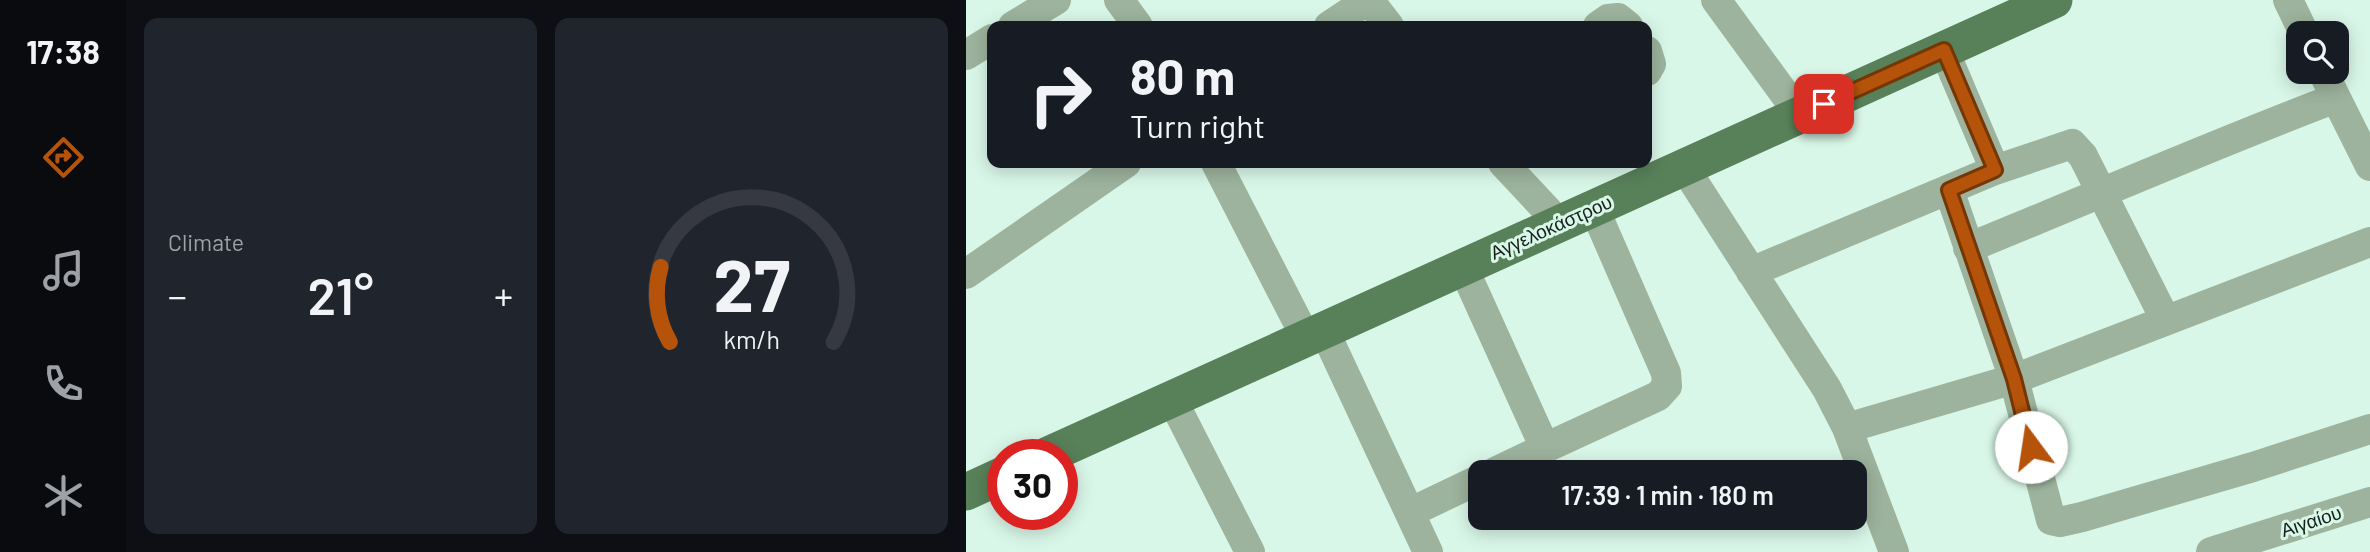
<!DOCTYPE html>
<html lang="en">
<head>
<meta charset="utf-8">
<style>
  body { margin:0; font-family:Barlow,sans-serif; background:#20242c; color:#f1f3f6; height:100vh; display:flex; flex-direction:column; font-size:26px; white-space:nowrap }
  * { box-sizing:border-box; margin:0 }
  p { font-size:23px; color:#9ea1a6 }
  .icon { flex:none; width:38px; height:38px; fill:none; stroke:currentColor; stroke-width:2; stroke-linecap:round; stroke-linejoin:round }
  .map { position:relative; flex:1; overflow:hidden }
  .side { display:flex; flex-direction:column; gap:18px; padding:18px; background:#0d0f14; width:840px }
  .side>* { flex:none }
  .top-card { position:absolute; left:21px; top:21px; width:665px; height:147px; border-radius:14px; box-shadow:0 4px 18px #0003; background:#171b24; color:#f1f3f6; overflow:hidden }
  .fabs { position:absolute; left:1320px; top:21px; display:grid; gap:14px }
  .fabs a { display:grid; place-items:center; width:63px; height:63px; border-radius:14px; background:#171b24; box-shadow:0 4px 18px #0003; font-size:35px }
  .speed { position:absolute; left:21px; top:439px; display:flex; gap:14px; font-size:35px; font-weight:700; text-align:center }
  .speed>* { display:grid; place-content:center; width:91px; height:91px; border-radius:50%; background:#171b24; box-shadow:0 4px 18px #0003; line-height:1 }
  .speed .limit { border:10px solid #d22; background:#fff; color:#111 }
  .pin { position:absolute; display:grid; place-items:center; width:60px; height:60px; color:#fff; margin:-30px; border-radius:14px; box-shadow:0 4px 10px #0006 }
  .me { position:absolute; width:77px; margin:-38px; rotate:346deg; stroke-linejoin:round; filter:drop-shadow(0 0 5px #0008) }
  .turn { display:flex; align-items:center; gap:24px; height:147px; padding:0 28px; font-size:32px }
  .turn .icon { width:91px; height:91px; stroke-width:2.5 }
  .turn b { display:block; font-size:49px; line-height:60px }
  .big { font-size:52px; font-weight:600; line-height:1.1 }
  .side .tile { flex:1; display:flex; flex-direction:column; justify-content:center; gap:10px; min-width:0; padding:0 24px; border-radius:14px; background:#20242c }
  .side .dial { align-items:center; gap:0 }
  .dial svg { height:182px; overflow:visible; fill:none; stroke:#363941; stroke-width:7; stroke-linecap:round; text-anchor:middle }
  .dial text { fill:#f1f3f6; stroke:none }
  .heat { display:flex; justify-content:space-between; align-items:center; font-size:38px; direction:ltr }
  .side .tiles { flex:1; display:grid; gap:18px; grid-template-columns:repeat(2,1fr) }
  .trip { position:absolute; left:502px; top:460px; width:399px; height:70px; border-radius:14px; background:#171b24; box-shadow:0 4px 18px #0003; font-weight:600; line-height:70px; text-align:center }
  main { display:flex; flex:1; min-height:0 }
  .tab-bar { display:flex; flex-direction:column; width:126px; justify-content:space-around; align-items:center; background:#090b0e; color:#9ea1a6 }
  .tab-bar .icon { width:49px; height:49px }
  .tab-bar .active { color:#b45309 }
  .tab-bar b { font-size:32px; color:#f1f3f6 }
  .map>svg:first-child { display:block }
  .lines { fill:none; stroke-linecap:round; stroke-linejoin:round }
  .minor { stroke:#9db39d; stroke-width:30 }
  .major { stroke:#588159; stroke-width:37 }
  .route-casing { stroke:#753606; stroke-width:18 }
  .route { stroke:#b45309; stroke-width:12 }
  .labels { text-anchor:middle; stroke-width:6; stroke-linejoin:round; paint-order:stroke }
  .street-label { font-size:19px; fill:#16211c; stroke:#d9f7e8 }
</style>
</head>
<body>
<main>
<nav class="tab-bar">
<b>17:38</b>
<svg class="icon active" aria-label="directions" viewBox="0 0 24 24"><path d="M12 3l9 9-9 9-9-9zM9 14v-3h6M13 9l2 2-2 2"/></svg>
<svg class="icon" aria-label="music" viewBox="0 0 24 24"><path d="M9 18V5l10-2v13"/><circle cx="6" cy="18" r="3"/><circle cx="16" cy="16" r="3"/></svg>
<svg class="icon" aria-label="phone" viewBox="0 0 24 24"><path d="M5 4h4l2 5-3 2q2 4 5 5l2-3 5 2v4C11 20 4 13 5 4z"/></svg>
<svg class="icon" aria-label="climate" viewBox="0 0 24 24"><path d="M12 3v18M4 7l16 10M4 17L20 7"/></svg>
</nav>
<section class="side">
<div class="tiles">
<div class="tile"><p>Climate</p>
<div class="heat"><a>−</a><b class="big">21°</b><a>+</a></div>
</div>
<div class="tile dial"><svg viewBox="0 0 100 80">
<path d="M14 69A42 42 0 1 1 86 69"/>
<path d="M14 69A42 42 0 0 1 10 36" stroke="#b45309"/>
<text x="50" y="56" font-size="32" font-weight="700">27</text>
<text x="50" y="72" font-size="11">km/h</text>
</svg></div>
</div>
</section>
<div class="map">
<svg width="1404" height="552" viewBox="0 0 1404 552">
  <rect width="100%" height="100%" fill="#d9f7e8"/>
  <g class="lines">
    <path class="minor" d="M153,0L172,26
      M403,0L423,26
      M750,0L834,115
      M1322,0L1338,33
      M47,26L90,0
      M363,26L402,0
      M632,26L642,19L652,18L662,26
      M978,50L1029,170
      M681,51L685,64L681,71
      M0,55L26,39
      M1357,72L1404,166
      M250,163L340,338
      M537,163L594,224
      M718,167L861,389L881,428L928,552
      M983,190L1048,379L1085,520L1094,522L1116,517L1287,467L1404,429
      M1002,248C1125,198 1246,145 1370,98
      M497,267L579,448L529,472
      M785,272L1029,170L1106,144L1117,156L1199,319
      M0,274L160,163
      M358,330L462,552
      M206,399L284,552
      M881,428L1048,379L1404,242
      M579,448L692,396L701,386L700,373L628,208
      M445,512L514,479
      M1245,552L1404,502"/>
    <path class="major" d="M82,455L1088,0
      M0,492L37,475"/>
  </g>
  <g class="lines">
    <g class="route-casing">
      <path id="route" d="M858,104L978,50L1029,170L983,190L1048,379L1065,447"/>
    </g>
    <use href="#route" class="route"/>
  </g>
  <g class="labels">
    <g class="street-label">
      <text transform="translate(585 227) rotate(-24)" y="7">Αγγελοκάστρου</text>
      <text transform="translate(1345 521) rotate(-18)" y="7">Αιγαίου</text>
    </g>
  </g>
</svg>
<div class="fabs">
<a><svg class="icon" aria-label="search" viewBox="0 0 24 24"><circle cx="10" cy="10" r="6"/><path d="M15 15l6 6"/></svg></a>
</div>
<div class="speed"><div class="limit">30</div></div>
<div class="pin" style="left:858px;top:104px;background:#d93025"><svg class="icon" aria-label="arrive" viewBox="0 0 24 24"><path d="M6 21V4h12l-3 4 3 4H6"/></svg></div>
<svg class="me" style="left:1065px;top:447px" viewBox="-20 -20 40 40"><circle r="19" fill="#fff"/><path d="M0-13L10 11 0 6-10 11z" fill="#b45309"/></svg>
<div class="trip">17:39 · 1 min · 180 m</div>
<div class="top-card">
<div class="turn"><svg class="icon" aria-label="right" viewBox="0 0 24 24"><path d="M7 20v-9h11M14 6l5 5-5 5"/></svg><div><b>80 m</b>Turn right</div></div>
</div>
</div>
</main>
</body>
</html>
